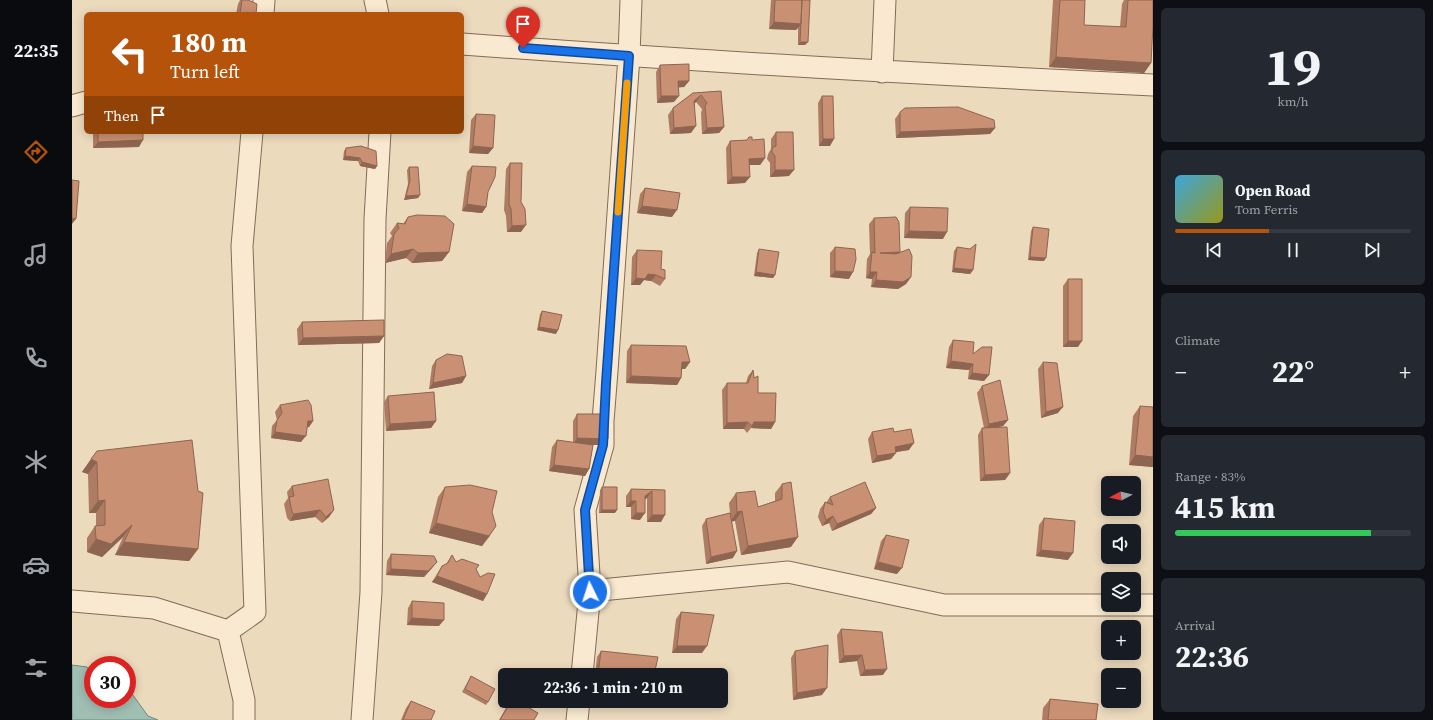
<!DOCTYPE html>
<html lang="en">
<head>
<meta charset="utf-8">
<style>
  body { margin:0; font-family:"Source Serif 4",serif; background:#242831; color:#f1f3f6; height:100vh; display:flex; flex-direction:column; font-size:15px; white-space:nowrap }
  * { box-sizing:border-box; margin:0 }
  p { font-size:13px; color:#9ea1a6 }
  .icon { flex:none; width:22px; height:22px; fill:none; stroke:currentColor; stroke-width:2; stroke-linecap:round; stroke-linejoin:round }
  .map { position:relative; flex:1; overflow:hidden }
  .details { display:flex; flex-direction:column; gap:8px; padding:8px; background:#0d0f14; width:280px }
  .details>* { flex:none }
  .banner { position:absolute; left:12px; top:12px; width:380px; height:122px; border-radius:6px; box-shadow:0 2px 10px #0003; background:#b45309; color:#fff; overflow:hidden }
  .needle { width:26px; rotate:263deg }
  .tools { position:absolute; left:1029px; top:476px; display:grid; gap:8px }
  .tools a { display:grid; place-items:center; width:40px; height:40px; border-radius:6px; background:#171b24; box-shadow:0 2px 10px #0003; font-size:20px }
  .speed { position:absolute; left:12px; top:656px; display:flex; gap:8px; font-size:20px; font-weight:700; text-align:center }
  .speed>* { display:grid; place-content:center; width:52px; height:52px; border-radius:50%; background:#171b24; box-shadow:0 2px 10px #0003; line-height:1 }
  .speed .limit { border:6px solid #d22; background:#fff; color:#111 }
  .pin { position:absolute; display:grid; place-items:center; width:34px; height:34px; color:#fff; margin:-41px -17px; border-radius:50% 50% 50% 0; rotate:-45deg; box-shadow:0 0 4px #0007 }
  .pin .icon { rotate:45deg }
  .me { position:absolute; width:44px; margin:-22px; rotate:356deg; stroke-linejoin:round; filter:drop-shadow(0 0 3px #0008) }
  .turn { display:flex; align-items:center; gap:14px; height:84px; padding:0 20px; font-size:18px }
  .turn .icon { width:52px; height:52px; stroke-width:2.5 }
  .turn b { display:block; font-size:28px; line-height:34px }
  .then { display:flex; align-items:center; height:38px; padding:0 20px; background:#0003; gap:8px; font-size:15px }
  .big { font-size:30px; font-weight:700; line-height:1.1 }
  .details .widget { flex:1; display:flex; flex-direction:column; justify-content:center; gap:6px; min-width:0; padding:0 14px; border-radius:6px; background:#242831 }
  .details .dial { align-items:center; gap:0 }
  .dial b { font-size:52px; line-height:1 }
  .song { display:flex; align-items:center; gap:12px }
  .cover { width:48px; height:48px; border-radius:6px; background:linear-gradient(135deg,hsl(200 70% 55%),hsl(60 70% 35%)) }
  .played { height:4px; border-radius:2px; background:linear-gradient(90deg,#b45309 40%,#363941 40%) }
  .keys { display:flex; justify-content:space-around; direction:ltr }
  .heat { display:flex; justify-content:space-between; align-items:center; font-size:22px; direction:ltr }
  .charge { height:6px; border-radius:3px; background:linear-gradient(90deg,#34c759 83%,#363941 0) }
  .trip { position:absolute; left:426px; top:668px; width:230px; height:40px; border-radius:6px; background:#171b24; box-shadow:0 2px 10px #0003; font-weight:700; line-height:40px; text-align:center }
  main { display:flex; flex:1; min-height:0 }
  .dock { display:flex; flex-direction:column; width:72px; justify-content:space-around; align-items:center; background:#090b0e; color:#9ea1a6 }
  .dock .icon { width:28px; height:28px }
  .dock .active { color:#b45309 }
  .dock b { font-size:18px; color:#f1f3f6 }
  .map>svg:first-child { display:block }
  .water { fill:#a1beb3; stroke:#698b80 }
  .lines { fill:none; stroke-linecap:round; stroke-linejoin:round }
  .street-casing { stroke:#846b57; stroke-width:23 }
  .street { stroke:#f8e9d0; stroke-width:21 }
  .wall { fill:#ae7c63 }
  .shaded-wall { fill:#8d6550 }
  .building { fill:#ca9073; stroke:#8d6550 }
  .route-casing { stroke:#114b97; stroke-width:10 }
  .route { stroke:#1a73e8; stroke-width:7 }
  .slow { stroke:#f59e0b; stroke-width:7 }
</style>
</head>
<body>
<main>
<nav class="dock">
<b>22:35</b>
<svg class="icon active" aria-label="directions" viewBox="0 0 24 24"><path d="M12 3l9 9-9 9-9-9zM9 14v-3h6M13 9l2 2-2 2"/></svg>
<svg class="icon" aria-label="music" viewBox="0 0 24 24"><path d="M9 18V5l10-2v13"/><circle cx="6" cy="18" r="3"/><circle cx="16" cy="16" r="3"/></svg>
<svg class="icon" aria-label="phone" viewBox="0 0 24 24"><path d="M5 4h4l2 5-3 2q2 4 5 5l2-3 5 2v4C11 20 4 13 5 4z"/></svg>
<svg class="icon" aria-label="climate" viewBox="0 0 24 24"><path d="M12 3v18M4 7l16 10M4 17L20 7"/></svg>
<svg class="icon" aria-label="car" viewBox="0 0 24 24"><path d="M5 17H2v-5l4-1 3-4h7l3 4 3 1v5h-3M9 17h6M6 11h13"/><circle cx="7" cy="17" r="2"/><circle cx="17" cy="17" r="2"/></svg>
<svg class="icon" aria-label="filters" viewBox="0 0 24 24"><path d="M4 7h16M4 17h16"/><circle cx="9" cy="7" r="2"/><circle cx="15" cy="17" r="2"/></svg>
</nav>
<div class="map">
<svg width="1081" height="720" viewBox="0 0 1081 720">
  <rect width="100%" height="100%" fill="#ecdabd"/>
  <path class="water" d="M0,665L15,667L21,675V699H55V690L58,691L76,716L86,720H0Z"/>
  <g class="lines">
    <g class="street-casing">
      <path id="street" d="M303,0L306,14
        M191,14L192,0
        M390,44C620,61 850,74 1081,85
        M810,72L813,0
        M0,106L14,102
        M518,591L716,572L872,605H1081
        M0,601L82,608L156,631
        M510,675L518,591L513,510L531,445V421L535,371L557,56L559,0
        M172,720V700L156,631L183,612L170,246L180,132
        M290,720L299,592L303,219L308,132
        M505,720L507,701"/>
    </g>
    <use href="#street" class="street"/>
  </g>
  <path class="wall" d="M168,0H176L184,14H164L166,4Z
    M699,0H738L733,45H726V28L724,30L697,29Z
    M981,0H1013L1012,25L1048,27L1050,4L1052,0H1081L1079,63L1072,73L977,67Z
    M588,65L617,81L612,87H606L602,102L585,103L584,72Z
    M649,91L652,127L647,133L630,134L629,113L630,109L624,102L623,103L619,133L598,134L596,115L601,108L621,93Z
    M750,96L758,146H747L746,103Z
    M828,112L923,128L918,134L824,138L823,119Z
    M404,114L421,148L416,154L397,153L399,120Z
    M21,132H71L67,147L21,148Z
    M704,132L717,176L698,177V163L695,159L696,154L699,149V139Z
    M677,137L680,140L693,158L688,165H677L673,183L655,184L654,148L658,141L675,140Z
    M274,148L305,166L303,169L288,166L286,161L271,160L272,151Z
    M438,163L449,202V232H435L434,216L432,210L434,169Z
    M400,166L416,192L414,207L410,213L390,211L395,172Z
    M337,167L348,195L346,198L332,200L336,184L335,170Z
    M573,188L600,217L565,213L568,194Z
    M838,207L871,239L832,238L833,213Z
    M336,217L377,252L370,261L340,263L334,258L313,263L315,243L320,236L318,233L325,223L331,224Z
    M802,218L828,252L827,253L839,277L834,284L826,289L799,287L800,279L794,278L795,259L798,254L797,224Z
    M961,227L972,261L956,260L959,231Z
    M763,247L777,279L758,277V253Z
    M885,247L901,270L898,274L880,272L882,251Z
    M687,249L703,275L701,278L682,276L685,253Z
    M565,250L589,269L593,279L588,286L579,281L572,280L568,285H559L560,257Z
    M996,279L1006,347H991V286Z
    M470,311L484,334L465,330L468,314Z
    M230,322L312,336L307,343L226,345L225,329Z
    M881,340L901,354L917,375L912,381L896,379L897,370L874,368L877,347Z
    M559,345L618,362L613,369H610L609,378L605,385L554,383L555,351Z
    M364,360L394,376L390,383L357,389L360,366Z
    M971,362L986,413L969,418L966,369Z
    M681,370L682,378L686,393L703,422L699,429L679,428L675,433L672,429H651L650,390L655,383H674L676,376Z
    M910,386L936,420L931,426L926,427L938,473L933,480L908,481L906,435L910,428H912L905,393Z
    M316,396L364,421L359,428L314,431L312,402Z
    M208,405L241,421L237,427H235L229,442L199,438L200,426L205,420L203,412Z
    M1068,406L1081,467L1057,465L1061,416Z
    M505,414L531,445H521L517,469L513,476L477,471L480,447L485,440L501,443V421Z
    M800,432H822L837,450L824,452L819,459L800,463L796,439Z
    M25,451L126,549L117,561L43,555L51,537L30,557L15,552V538L23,526H24V513H17L16,474L10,472Z
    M710,484L719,547L669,555L663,521H660L661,558L634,564L630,526L634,519L658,513L657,503L664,493L686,507L703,501V493Z
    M220,486L262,510L257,517L250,523L243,517L218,521L215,518L212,504L216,498L215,492Z
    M373,487L420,512L418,536L410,546L357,533L366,497Z
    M530,487L543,513H527L528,490Z
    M559,489L593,490L589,522H575V498L573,499L568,520L559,519V507H554V496Z
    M758,497L804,508L799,514L760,531L757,523L750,526L746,517L748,509L753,502L754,503Z
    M972,518L996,560L964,556L967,525Z
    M814,535L825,574L802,569L809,541Z
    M319,554L365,562L360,568L352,577L314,575L315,561Z
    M380,555L384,562L404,569L415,594L411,601L360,582L370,566L374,564Z
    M340,601L367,626L335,625L336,608Z
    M609,612L630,653H600L604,619Z
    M769,629L811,675L788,676L785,661L767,663L765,635Z
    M529,651L582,675H523L525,657Z
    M723,651L750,695L721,700L719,658Z
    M399,676L416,702L414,705L390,692Z
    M978,699L1024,720H970L971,708Z
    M339,701L359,720H329L334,708Z
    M438,701H445L462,720H427Z"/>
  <path class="shaded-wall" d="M702,22L729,24L724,30L697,29Z
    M728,42H736L733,45H726Z
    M984,57L1079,63L1072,73L977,67Z
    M606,81H617L612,87L602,88Z
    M629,95L624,102L618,107L622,101Z
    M589,96H607L602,102L585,103Z
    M624,126L619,133L598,134L602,128Z
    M652,127L647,133L630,134L635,128Z
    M923,128L918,134L824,138L828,132Z
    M751,139H762L758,146H747Z
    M71,140L67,147L21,148L26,142Z
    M401,146L421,148L416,154L397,153Z
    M273,156L288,158L286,161L271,160Z
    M693,158L688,165H672L677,159Z
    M290,162L305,166L303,169L288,166Z
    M703,170H722L717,176L698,177Z
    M660,177H678L673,183L655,184Z
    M348,195L346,198L332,200L334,196Z
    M395,204L414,207L410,213L390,211Z
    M570,206L605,210L600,217L565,213Z
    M0,218L4,219L0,224Z
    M454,225L449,232H435L440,226Z
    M837,231L875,232L871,239L832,238Z
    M341,249L334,258L313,263L319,254Z
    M377,252L370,261L340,263L346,253Z
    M828,252L823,258L808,253Z
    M958,257L974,258L972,261L956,260Z
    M882,268L901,270L898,274L880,272Z
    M763,271L781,272L777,279L758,277Z
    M684,272L703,275L701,278L682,276Z
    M798,272H805L800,279L794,278Z
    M576,274L584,275L579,281L572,280L568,285H559L564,278Z
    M839,277L834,284L826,289L799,287L804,280Z
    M467,327L486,330L484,334L465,330Z
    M312,336L307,343L226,345L231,338Z
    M996,341H1010L1006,347H991Z
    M879,361L901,364L897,370L874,368Z
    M610,362H618L613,369L605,368Z
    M900,373L917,375L912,381L896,379Z
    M394,376L390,383L357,389L361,383Z
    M559,376L609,378L605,385L554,383Z
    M991,407L986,413L969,418L974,412Z
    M936,420L931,426L913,430L917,424Z
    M236,421H241L237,427L231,428Z
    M364,421L359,428L314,431L318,424Z
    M676,422L672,429H651L655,423Z
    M682,422H703L699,429L679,428Z
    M203,432L234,436L229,442L199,438Z
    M505,438L536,439L531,445H501Z
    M842,443L837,450L818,453L823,447Z
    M824,453L819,459L800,463L805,456Z
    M1063,455L1081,457V467L1057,465Z
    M19,459L25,462L16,474L10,472Z
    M482,465L517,469L513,476L477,471Z
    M938,473L933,480L908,481L913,475Z
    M580,491L575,498L568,503L573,496Z
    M33,500L24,513H17L26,501Z
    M559,501H564L559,507H554Z
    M804,508L799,514L760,531L765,524Z
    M248,510L243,517L218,521L222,514Z
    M262,510L257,517L250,523L254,517Z
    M530,510H545L543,513H527Z
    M670,511L663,521L658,522L665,512Z
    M564,513H573L568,520L559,519Z
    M580,515H593L589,522H575Z
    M761,516L757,523L750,526L754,520Z
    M364,523L424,526L410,546L357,533Z
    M60,525L51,537L30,557L15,552L24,539Z
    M726,537L719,547L669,555L676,546Z
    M52,542L126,549L117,561L43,555Z
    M969,550L1001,553L996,560L964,556Z
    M665,551L661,558L634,564L639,557Z
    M365,562L360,568L352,577L314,575L319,569Z
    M806,562L830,568L825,574L802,569Z
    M365,576L415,594L411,601L360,582Z
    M340,618L372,620L367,626L335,625Z
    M605,646H635L630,653H600Z
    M790,655L785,661L767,663L772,656Z
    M815,669L811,675L788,676L793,670Z
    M755,688L750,695L721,700L725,693Z"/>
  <path class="building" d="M170,0H176L185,4L184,14H168Z
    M703,0H730L729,24L702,22Z
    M730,0H738L736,42H728Z
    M988,0H1013L1012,25L1054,27L1056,0H1081V26L1079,63L984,57Z
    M617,64V81H606L607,96H589L588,65Z
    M649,91L652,127L635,128L633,106L635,103L629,95L622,101L624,126L602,128L601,108L621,93Z
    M750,96H761L762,139H751Z
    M886,107L922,120L923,128L828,132V112L833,108Z
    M404,114L423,115L421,148L401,146Z
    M26,132H71V140L26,142Z
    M704,132H721L722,170H703V156L700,152V148L704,146Z
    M677,137H680V140L692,139L693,158L677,159L678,177H660L658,141L675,140Z
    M289,146L304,151L305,166L290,162L288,158L273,156L274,148Z
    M438,163H450L449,202L453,209L454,225L440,226L439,209L437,204Z
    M400,166L424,167L423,177L416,192L414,207L395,204Z
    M337,167H346L348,195L334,196L338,180Z
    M0,180L7,181L4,219L0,218Z
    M573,188L608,193L605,210L570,206Z
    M838,207L876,208L875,232L837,231Z
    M345,215L373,216L382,224L377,252L346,253L341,249L319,254L322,234L327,228L325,223L333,224L336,217Z
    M824,217L827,222L828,252L808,253L824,254L837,249L840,256L839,277L831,282L804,280L805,272H798L800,252L803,253L802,218Z
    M961,227L977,229L974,258L958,257Z
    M904,244L901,270L882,268L885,247L898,249Z
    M763,247L783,249L784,259L781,272L763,271Z
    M687,249L707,252L703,275L684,272Z
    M565,250L590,251L589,269L593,270V279L584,275L576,274L573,279L564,278Z
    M996,279H1010V341H996Z
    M470,311L490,315L486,330L467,327Z
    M312,320V336L231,338L230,322Z
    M881,340L902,342L901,354L910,347H920L917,375L900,373L901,364L879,361Z
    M559,345L614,346L618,362H610L609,378L559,376Z
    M375,354L390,356L394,376L361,383L364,360Z
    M971,362L985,363L991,407L974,412Z
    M681,370L682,378L686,376V393H704L703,422H682L680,426L676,422L655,423V383H676Z
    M928,380L936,420L917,424L910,386Z
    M362,392L364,421L318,424L316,396Z
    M236,400L239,405L241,421H236L234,436L203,432L205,420L210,413L208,405Z
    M1068,406L1081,407V457L1063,455Z
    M505,414H536V439L505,438Z
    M935,427L938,473L913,475L910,428Z
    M821,428L822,432L839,429L842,443L823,447L824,453L805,456L800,432Z
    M120,440L126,491L131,493L126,549L52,542L60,525L39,544L24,539L23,526L33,525V500L26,501L25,462L19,459L25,451Z
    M485,440L521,445L517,469L482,465Z
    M256,479L262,510L254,517L248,510L222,514L220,512L217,497L222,496L220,486Z
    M719,482L726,537L676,546L670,511L665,512L664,493L683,491L686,507L710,499V484Z
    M793,482L804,508L765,524L761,516L754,520L751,511L753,502L761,505L758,497Z
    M398,485L425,491L420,512L424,526L417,536L364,523L373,487Z
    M530,487H545V510H530Z
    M559,489L593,490V515H580V491L573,496V513H564V501H559Z
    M658,513L665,551L639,557L634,519Z
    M972,518L1003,521L1001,553L969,550Z
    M814,535L837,540L830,568L806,562Z
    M319,554L362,556L365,562L356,571L319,569Z
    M380,555L384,562L390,559L407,565L404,569L408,577L416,573L423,574L415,594L365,576L370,566L376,563Z
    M340,601L372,603V620L340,618Z
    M609,612L642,615L635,646H605Z
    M769,629L810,632L815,669L793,670L790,655L772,656Z
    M756,645L755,688L725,693L723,651Z
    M529,651L586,657L582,675H534L526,674Z
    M399,676L423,689L416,702L393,689Z
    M978,699L1026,704L1024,720H976Z
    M339,701L363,711L359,720H331Z
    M439,701H445L466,713L462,720H428Z"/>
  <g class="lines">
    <g class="route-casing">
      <path id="route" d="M451,48L557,56L534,383L531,445L513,510L518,592"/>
    </g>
    <use href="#route" class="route"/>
    <path class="slow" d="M546,212L555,83"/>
  </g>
</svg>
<div class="tools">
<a><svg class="needle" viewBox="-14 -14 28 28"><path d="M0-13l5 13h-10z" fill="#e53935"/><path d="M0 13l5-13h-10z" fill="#9ea1a6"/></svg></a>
<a><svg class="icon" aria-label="sound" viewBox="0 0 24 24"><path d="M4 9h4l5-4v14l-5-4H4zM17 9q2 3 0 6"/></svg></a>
<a><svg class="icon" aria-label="layers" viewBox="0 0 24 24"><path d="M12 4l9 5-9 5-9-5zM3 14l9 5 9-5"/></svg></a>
<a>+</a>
<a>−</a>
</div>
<div class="speed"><div class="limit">30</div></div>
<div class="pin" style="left:451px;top:48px;background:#d93025"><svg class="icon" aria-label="arrive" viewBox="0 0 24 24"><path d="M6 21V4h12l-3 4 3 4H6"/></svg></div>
<svg class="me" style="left:518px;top:592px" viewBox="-20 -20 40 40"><circle r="17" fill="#1a73e8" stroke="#fff" stroke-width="3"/><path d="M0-11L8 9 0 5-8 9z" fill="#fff"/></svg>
<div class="trip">22:36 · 1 min · 210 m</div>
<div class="banner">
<div class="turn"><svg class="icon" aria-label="left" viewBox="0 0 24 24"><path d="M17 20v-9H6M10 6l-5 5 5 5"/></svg><div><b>180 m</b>Turn left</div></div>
<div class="then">Then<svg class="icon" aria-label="arrive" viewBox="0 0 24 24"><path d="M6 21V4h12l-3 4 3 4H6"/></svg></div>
</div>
</div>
<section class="details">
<div class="widget dial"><b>19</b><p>km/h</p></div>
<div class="widget">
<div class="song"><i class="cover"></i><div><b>Open Road</b><p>Tom Ferris</p></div></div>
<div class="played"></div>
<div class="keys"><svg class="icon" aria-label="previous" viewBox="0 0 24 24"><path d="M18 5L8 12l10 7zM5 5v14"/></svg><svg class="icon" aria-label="pause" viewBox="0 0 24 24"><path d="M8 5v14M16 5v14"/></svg><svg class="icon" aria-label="next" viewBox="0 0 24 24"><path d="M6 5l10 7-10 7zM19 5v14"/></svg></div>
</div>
<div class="widget"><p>Climate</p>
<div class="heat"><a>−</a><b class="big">22°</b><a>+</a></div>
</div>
<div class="widget"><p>Range · 83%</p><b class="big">415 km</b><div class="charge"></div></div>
<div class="widget"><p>Arrival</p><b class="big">22:36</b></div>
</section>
</main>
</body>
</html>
